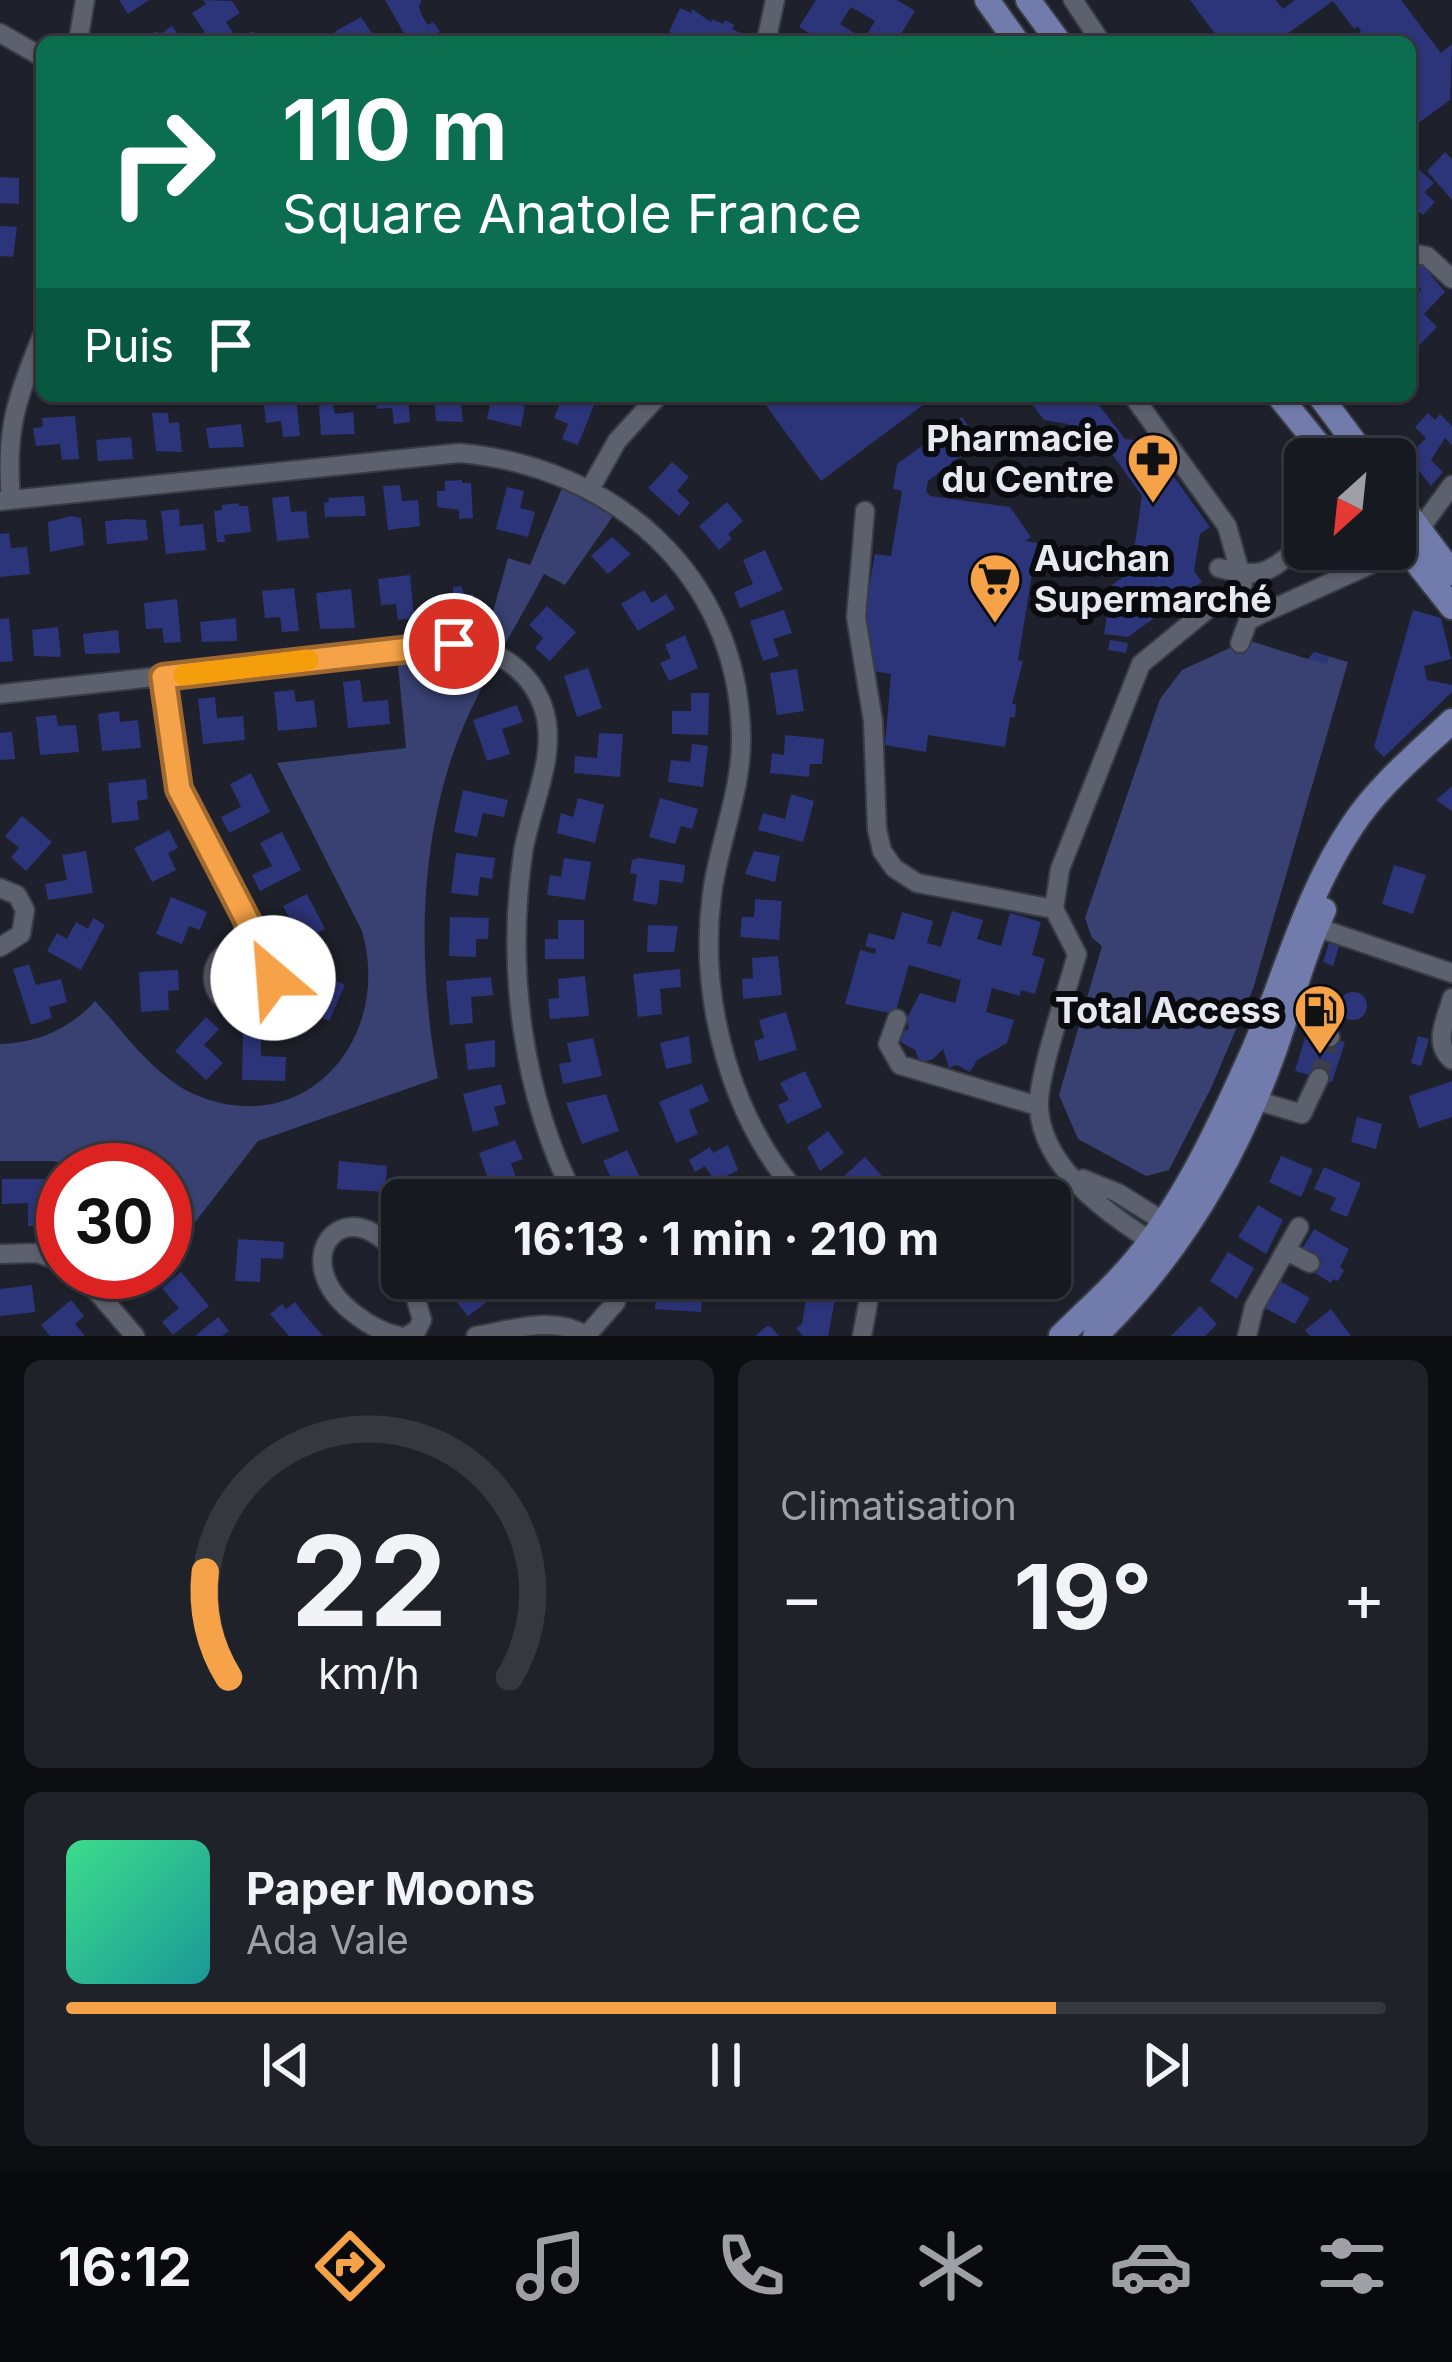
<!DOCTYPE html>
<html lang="fr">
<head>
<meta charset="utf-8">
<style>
  body { margin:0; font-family:Inter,sans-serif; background:#1f2229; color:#f1f3f6; height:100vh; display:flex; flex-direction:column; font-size:45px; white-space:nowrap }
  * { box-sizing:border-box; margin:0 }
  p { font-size:39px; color:#9ea0a5 }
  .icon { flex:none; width:66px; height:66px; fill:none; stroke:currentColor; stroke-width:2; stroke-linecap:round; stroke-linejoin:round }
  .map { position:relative; height:1336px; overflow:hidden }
  .panel { display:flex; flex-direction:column; gap:24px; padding:24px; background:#0c0e12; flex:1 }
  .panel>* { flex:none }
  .hud { position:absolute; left:36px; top:36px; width:1380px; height:366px; border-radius:18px; box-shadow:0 3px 9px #0004,0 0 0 3px #35383e; background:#0b6e4f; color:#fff; overflow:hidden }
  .needle { width:78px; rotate:207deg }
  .controls { position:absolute; left:1284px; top:438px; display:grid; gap:24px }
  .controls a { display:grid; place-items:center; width:132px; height:132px; border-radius:18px; background:#161920; box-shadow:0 3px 9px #0004,0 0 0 3px #35383e; font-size:60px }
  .speed { position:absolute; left:36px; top:1143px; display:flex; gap:24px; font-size:60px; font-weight:700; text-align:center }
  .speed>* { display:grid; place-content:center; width:156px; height:156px; border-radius:50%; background:#161920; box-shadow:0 3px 9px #0004,0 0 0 3px #35383e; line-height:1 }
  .speed .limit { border:18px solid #d22; background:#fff; color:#111 }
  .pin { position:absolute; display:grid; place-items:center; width:102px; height:102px; color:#fff; margin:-51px; border:6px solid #fff; border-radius:50%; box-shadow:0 3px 12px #0007 }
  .me { position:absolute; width:132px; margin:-66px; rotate:333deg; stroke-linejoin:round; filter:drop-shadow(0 0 9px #0008) }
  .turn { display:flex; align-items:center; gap:42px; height:252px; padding:0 48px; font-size:54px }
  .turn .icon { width:156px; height:156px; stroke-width:2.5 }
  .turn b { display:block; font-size:84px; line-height:102px }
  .then { display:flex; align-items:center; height:114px; padding:0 48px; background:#0003; gap:24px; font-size:45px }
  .big { font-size:90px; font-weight:700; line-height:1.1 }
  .panel .tile { flex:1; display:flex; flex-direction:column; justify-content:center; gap:18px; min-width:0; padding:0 42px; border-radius:18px; background:#1f2229 }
  .panel .dial { align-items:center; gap:0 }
  .dial svg { height:312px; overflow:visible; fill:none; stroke:#35383e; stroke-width:7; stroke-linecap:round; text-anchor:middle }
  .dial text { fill:#f1f3f6; stroke:none }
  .song { display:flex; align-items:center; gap:36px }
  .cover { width:144px; height:144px; border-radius:18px; background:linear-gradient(135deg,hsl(150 70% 55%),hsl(180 70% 35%)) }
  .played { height:12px; border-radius:6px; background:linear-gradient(90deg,#f6a248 75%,#35383e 75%) }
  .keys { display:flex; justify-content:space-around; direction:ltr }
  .heat { display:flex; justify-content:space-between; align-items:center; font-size:66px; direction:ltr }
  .panel .tiles { flex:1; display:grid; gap:24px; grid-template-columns:1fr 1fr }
  .tile:last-child { grid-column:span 2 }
  .trip { position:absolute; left:381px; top:1179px; width:690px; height:120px; border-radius:18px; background:#161920; box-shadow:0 3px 9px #0004,0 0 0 3px #35383e; font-weight:700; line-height:120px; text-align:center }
  .menu { display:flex; height:192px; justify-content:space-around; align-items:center; background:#090a0d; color:#9ea0a5 }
  .menu .icon { width:84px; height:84px }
  .menu .on { color:#f6a248 }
  .menu b { font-size:54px; color:#f1f3f6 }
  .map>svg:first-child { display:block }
  .green { fill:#384172 }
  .building { fill:#2c347a; fill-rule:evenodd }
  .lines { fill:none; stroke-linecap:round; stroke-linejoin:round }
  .minor-tunnel { stroke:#3c3f49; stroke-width:18; stroke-dasharray:18 9; stroke-linecap:butt }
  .minor-casing { stroke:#393b45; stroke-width:22 }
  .major-casing { stroke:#393b45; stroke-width:28 }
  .minor { stroke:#5d606d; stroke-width:18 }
  .major { stroke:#717cac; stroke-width:24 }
  .route-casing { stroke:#a0692f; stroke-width:30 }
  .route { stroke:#f6a248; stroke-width:21 }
  .slow { stroke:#f59e0b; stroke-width:21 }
  .labels { text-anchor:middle; stroke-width:12; stroke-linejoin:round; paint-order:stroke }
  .poi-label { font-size:36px; font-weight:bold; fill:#e7e9f1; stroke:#090b0f; text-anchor:end }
</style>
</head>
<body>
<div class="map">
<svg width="1452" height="1336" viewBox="0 0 1452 1336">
  <rect width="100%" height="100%" fill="#1e212b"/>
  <path class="green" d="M562,488L613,516L565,585L544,574C516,627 474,694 455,748C418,851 418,971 438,1078L258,1141L182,1239L165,1218V1170H90L53,1161H0V1044C37,1043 70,1029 95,1001C125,1033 154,1077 196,1095C306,1141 393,1038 362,931L277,763L406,748L398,665L452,659L479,662L508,558L530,565Z
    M1247,640L1308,659L1314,652L1348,662L1253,989L1212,1086L1169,1170L1146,1176L1078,1139L1059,1095L1102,946L1092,938L1085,918L1160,699L1182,670Z"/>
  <path class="building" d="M119,0H149L128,14Z
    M203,0L232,1L240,13L226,22L238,40L252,31L259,42H211L192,13L206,4Z
    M385,0H422L419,6L422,16L428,25L433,22L440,31L435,35L439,42H409Z
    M816,0H897L915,11L896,42H823L799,27ZM851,7L875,21L864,39L840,24Z
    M1190,0H1276L1283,9L1295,0H1401L1441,53L1452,44L1450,100L1410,129V42H1346L1361,31L1358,26L1354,29L1333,1L1276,42H1221Z
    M680,8L691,13L692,9L711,22L712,19L723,24L725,20L734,25L732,29L743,34L739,42H691L669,32Z
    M361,17L373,35L368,38L371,42H341L334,32Z
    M172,26L183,42H139L156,31L159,35Z
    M1445,152L1452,159V200L1427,171Z
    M1417,168L1434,183L1424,192L1435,202L1423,215L1410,204V175Z
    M0,177L19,178V204L0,203Z
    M0,226L17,227L13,257L0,256Z
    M1421,263L1445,292L1424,314L1437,327L1410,355L1413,324L1410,301L1421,290L1410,275Z
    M263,396H296L300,436L283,437L281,421L266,423Z
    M375,396H408L410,422L394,424L392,408L377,409Z
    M434,396H460L463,422L436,421Z
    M563,396L594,405L578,445L562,439L568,424L554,418Z
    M759,396H935L821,481Z
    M1036,396H1092L1125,439L1148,441L1210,527L1200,534L1194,571L1202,582L1191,590L1189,604L1175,603L1128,637L1104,634L1112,585L1131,571L1142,496L1107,447L1083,443L1068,424L1044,420L1029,400Z
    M491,399L525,406L521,427L487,419Z
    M332,402L335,414L353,412L355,434L321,435L319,406Z
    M152,413H168L169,423L179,422L182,452L156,451Z
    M1428,413L1435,420L1440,414L1452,426V445L1445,438L1431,460L1443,472L1431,486L1408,457L1426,438L1415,427Z
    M75,416L79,459L62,460L60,444L36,446L33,428L43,427L42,418Z
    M962,417L975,436L973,447L928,481L926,491L930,496L1010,507L1031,537L1025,541L1037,543L1018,660L1023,661L1012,704H1016L1015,717H1010L1005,747L928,735L926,752L885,745L891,674L874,671L861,635L875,554L891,556L902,491L893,489L897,464Z
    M241,424L244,447L209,448L206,428Z
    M131,437L133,459L98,461L96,440Z
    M672,462L689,477L677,491L690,503L679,516L648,488Z
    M462,480V483H471L473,518L459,519V510L437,507V491H445V481Z
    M400,485L402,501L418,500L420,526L388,530L383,486Z
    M507,487L524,491L520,508L535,512L528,537L496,529Z
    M289,496L291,512L306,511L309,538L277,541L272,498Z
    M364,496L366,516L325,517L324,503L329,502L328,498Z
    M727,502L743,521L728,534L732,539L719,550L699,526Z
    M239,503V506H248L251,532L224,535L225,542H217L214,511L222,510V505Z
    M179,509L180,526L203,524L206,550L166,554L161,511Z
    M71,516L81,518L84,545L50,552L48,522Z
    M127,519L146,520L148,540L107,544L105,521Z
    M9,533L11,548L27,547L30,574L0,577V534Z
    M612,537L631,554L608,574L591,556Z
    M765,550L783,590L740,608L734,592L753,584L743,560Z
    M410,575L414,618L398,620L396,604L381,605L378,579Z
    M461,586L465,595L473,594L475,617L440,618L437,598L453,596V587Z
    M294,588L299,631L282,632L280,617L265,618L262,591Z
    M351,589L355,628L320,629L316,593Z
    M644,590L652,603L666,594L675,609L638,631L621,604Z
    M177,599L181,642L164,643L162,628L146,629L144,603Z
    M547,606L576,632L550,661L535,648L543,638L529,625Z
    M784,610L792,633L773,639L779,656L763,661L750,621Z
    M1413,610L1441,618L1451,659L1424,666L1427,680L1452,685V692L1384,757L1374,747Z
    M9,618L13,661L0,662V619Z
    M236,618L237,641L202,642L200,622Z
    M58,627L61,657L34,656L32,630Z
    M118,630L120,653L85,654L83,634Z
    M685,635L698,668L669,681L660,663L671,658L665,645Z
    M1110,640L1128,643L1126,653L1108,650Z
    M1314,652L1329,657L1327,664L1309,659Z
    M588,668L602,708L577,717L564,676Z
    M797,669L804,711L777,715L770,673Z
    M360,680L363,702L388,700L390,724L348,728L343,682Z
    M294,690L296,702L314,700L317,727L278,731L274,692Z
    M691,693H709L708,735L672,734V711H691Z
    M215,697L217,718L243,716L245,740L203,744L198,699Z
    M517,705L523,722L502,729L510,754L487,761L473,720Z
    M119,711L120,722L138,720L141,748L102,751L98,714Z
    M56,715L58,726L76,725L79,752L40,755L36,717Z
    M12,732L15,759L0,760V733Z
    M599,733L623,734L620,777L574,773L575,756L597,758Z
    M785,735L824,739L822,764H810L809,777L770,773L772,753L784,755Z
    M692,744L708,746L703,787L668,782L671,760L690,762Z
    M251,773L270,812L229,833L221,817L241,807L230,784Z
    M146,779L148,799L137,801L139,820L112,823L108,783Z
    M1452,786V811L1436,800Z
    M463,790L508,800L504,817L483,813L477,837L454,832Z
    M791,794L814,801L803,842L758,830L763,813L785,819Z
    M578,798L604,805L595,843L557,833L561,813L573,817Z
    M660,798L698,809L692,829L681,826L675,844L649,837Z
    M22,816L52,842L26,871L11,857L19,848L5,836Z
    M169,830L178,848L168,853L176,870L152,882L134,848Z
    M282,832L301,870L260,891L252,875L272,866L260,843Z
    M86,851L93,893L48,900L45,884L67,880L62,855Z
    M754,851L780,856L775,882L745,874Z
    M456,853L495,858L492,879L480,877L478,896L451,893Z
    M564,858L591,862L585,900L547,895L550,875L561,877Z
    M639,858L685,865L683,883L660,880L657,905L633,901L637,874L630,873L632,860Z
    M1394,865L1426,875L1413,914L1382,904Z
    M307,894L325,929L290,947L281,928L292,923L283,906Z
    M171,897L207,912L200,930L189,926L182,944L156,934Z
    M755,899L782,901L779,940L740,937L742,917H754Z
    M952,911L983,920L977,939L1001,946L1010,913L1041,922L1032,955L1045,959L1035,994L1021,990L1020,996L992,988L986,1012L1014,1020L1007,1043L977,1060L970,1072L957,1065L949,1068L943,1049L933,1059L920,1063L915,1050L902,1043L899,1032L909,1029L906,1020L920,993L955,1003L961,980L909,965L895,1014L845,1004L860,950L875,954L876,949L865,946L869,933L894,940L902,912L933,921L927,943L941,947Z
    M450,917L489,918L488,939H476V957L449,956Z
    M93,918L105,925L81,970L47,951L57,933L67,939L76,922L88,929Z
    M558,920H584V959H545V939H558Z
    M648,925L678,926L674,952H647Z
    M1329,943L1339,946L1333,966L1323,962Z
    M778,956L782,995L743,999L742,979L753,978L752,958Z
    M29,964L36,985L61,979L67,1002L49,1007L52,1018L31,1025L13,969Z
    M680,969L681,987L660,989L662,1014L638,1017L633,974Z
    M178,970L179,990L168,991L169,1010L141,1012L139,972Z
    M320,974L345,985L329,1021L293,1005L301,986L312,991Z
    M585,976L589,1016L550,1019L548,999L559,998L558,979Z
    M491,977L493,995L471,997L473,1023L450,1025L446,981Z
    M1339 1006a14 14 0 1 1 28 0a14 14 0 1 1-28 0Z
    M786,1012L797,1050L759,1061L754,1041L764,1038L759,1020Z
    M206,1017L219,1029L204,1045L223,1063L206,1080L175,1051Z
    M1307,1031L1345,1042L1332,1082L1295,1071Z
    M243,1034H261V1056L286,1057L285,1081L242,1080Z
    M689,1036L692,1063L666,1069L660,1043Z
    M1418,1036L1429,1039L1421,1066L1411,1063Z
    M593,1038L602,1076L563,1084L559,1064L571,1062L567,1043Z
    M495,1040V1067L468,1070L465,1044Z
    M805,1071L822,1107L787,1124L778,1105L789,1100L780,1083Z
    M1452,1081V1117L1419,1128L1409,1096Z
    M501,1084L506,1104L494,1107L499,1125L473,1132L463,1094Z
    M702,1084L709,1101L689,1110L698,1134L676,1143L659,1102Z
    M606,1094L619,1131L582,1144L566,1103Z
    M1357,1117L1382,1124L1376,1149L1351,1142Z
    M828,1131L844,1153L820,1171L807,1147Z
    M515,1140L523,1159L511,1163L517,1180L492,1190L479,1153Z
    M728,1145L738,1170L715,1182L705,1166L695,1172L689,1160L710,1147L713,1153Z
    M627,1150L644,1186L607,1200L599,1184L611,1178L603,1161Z
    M1281,1156L1313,1169L1301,1197L1269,1182Z
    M865,1157L897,1193L889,1200H859L863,1197L845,1175Z
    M339,1161L387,1166L385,1192L337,1189Z
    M1324,1167L1361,1183L1347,1217L1330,1210L1336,1198L1314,1189Z
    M2,1179H46L47,1226H28V1203L2,1204Z
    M1258,1205L1283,1220L1266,1254L1238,1237Z
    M1314,1229L1349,1249L1340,1267L1344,1270L1338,1281L1333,1279L1331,1283L1315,1273L1322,1261L1302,1249Z
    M238,1239L284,1242L283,1259L261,1258L260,1282L235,1281Z
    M1228,1252L1254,1268L1237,1299L1210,1281Z
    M127,1272H160L136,1291L124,1275Z
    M181,1272L209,1306L173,1335L162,1322L179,1308L162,1288Z
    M453,1278H487L499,1293L468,1316L455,1300L464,1293Z
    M552,1278H582L588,1288L564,1301Z
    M679,1278H703L701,1312L655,1309L656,1292L678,1294Z
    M1280,1281L1310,1298L1295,1324L1265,1308Z
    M32,1285L35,1312L0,1316V1289Z
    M807,1292H818L817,1299L822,1296L835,1300L828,1336H803L796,1328L802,1324Z
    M71,1300L84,1316L75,1324L85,1336H50L41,1325Z
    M295,1302L304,1314L323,1336H289L270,1314L282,1304L286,1309Z
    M1200,1306L1217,1324L1205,1336H1171Z
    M1331,1309L1351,1336H1310L1305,1330Z
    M218,1317L229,1331L222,1336H195Z
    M767,1326L771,1327L779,1336H755Z"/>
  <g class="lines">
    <path class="minor-tunnel" d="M1319,1078L1330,1037"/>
    <g class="minor-casing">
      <path id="minor" d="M1073,0L1101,42
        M0,33L42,57
        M78,42L85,0
        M766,42L775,0
        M1410,253L1427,256L1452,279
        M1133,396L1227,526L1243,583L1234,598L1209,608L1141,664L1060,869L1054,909L1077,954C1068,989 1036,1079 1039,1109C1043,1167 1106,1213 1151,1241
        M590,489L617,441L658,396
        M11,500C5,431 16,399 42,336
        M0,501L459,453C612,466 737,573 741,733C743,789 719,840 712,894C698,999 731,1123 804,1200
        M865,511L856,617L873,721L877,829L882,851L894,868L917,883L1054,909
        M1419,530L1452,485
        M1219,568C1267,580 1268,571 1305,543
        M1240,643L1248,621L1259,615L1378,561L1393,549
        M163,677L179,789L248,922L249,947
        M0,694L454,644C495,647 531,669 544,710C558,756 530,807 523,853C506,969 522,1095 576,1200
        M0,888L17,895L25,910L21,934L0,947
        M1316,927L1452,973
        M213 977a30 30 0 1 1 60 0a30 30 0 1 1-60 0Z
        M1294,988L1321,1012L1330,1037
        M1452,998C1446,1020 1432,1043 1452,1060
        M897,1019L888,1044L900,1065L1038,1106
        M1255,1100L1302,1114L1319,1078
        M1083,1179L1118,1193L1163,1221
        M1287,1251L1310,1263
        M0,1254L37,1253L63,1262
        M80,1272L135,1336
        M399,1336C383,1333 369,1325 356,1315C280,1259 349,1181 402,1262
        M407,1336L417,1330L422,1320L410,1278
        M476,1336C512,1330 552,1315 585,1335
        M586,1336L616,1302L618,1278
        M862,1336L868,1303L864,1278
        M1247,1336L1254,1307L1299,1227"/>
    </g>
    <g class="major-casing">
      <path id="major" d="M987,0L1017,42
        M1028,0L1059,42
        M1279,396L1330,459
        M1320,396L1367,459
        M1395,497L1452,573
        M1395,535L1452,607
        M1061,1336C1091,1306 1124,1278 1149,1243C1192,1186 1224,1116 1253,1051C1286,975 1305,896 1352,826C1378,786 1417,754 1452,721
        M1095,1336C1178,1257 1236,1158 1275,1049C1291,1003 1303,955 1324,910"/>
    </g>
    <use href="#minor" class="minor"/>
    <use href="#major" class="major"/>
  </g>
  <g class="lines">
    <g class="route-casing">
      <path id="route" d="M273,978L267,958L249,947L248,922L179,789L163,677L454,644"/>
    </g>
    <use href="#route" class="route"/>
    <path class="slow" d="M184,675L308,660"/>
  </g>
  <defs>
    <g id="pharmacy-pin" transform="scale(2.7)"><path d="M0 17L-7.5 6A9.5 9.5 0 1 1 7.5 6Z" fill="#f6a248" stroke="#090b0f"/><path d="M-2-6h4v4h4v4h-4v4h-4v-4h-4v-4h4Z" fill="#111"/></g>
    <g id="supermarket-pin" transform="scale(2.7)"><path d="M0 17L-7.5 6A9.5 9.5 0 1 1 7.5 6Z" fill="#f6a248" stroke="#090b0f"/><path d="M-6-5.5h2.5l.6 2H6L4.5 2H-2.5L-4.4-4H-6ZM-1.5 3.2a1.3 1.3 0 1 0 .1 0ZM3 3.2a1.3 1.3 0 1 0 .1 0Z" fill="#111"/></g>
    <g id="fuel-pin" transform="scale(2.7)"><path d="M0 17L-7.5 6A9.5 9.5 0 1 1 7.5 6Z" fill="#f6a248" stroke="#090b0f"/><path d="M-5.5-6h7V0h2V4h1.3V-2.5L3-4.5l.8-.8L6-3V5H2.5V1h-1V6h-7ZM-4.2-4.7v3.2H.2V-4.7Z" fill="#111"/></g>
  </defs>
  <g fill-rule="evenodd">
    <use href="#pharmacy-pin" x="1153" y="459"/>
    <use href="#supermarket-pin" x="995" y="579"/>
    <use href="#fuel-pin" x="1320" y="1010"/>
  </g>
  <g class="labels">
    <g class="poi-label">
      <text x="1114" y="451">Pharmacie<tspan x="1114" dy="41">du Centre</tspan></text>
      <text x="1034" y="571" text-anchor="start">Auchan<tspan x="1034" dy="41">Supermarché</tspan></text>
      <text x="1281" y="1023">Total Access</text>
    </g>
  </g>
</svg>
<div class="controls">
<a><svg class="needle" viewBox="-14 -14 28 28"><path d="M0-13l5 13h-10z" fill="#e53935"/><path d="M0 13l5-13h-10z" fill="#9ea0a5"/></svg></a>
</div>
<div class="speed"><div class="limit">30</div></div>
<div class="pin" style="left:454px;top:644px;background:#d93025"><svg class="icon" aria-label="arrive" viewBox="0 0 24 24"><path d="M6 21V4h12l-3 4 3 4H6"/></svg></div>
<svg class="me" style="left:273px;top:978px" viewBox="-20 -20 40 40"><circle r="19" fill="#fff"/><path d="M0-13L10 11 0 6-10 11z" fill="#f6a248"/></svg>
<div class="trip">16:13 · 1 min · 210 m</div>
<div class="hud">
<div class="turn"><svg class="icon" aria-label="right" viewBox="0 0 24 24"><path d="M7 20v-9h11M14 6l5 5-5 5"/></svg><div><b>110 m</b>Square Anatole France</div></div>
<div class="then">Puis<svg class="icon" aria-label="arrive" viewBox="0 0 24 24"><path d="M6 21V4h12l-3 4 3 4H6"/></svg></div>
</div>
</div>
<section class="panel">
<div class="tiles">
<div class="tile dial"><svg viewBox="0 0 100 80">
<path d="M14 69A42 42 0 1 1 86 69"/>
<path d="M14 69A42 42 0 0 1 8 42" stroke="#f6a248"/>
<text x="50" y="56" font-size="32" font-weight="700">22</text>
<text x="50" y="72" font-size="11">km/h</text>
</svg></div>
<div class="tile"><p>Climatisation</p>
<div class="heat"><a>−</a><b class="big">19°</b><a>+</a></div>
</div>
<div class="tile">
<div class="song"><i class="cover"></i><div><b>Paper Moons</b><p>Ada Vale</p></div></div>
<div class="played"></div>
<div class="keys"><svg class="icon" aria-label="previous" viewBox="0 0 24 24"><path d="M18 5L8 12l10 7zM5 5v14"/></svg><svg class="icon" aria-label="pause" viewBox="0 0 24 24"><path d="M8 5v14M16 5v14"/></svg><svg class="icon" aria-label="next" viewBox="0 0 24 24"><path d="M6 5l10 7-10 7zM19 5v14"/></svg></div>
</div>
</div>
</section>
<nav class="menu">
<b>16:12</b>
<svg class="icon on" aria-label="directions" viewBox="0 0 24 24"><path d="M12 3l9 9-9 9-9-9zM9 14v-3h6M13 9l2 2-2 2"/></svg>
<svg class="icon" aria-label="music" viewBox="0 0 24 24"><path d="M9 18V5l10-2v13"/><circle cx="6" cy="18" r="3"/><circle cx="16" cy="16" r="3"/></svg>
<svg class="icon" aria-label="phone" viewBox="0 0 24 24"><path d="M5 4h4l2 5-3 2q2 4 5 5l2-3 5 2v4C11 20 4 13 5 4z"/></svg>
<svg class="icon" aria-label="climate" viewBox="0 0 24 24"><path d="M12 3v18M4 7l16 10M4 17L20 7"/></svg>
<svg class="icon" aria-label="car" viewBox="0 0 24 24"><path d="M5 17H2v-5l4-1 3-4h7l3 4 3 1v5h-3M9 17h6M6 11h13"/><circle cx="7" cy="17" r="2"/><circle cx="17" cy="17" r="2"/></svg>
<svg class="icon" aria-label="filters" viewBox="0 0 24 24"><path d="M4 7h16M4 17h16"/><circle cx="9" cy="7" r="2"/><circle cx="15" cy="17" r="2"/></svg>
</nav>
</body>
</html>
